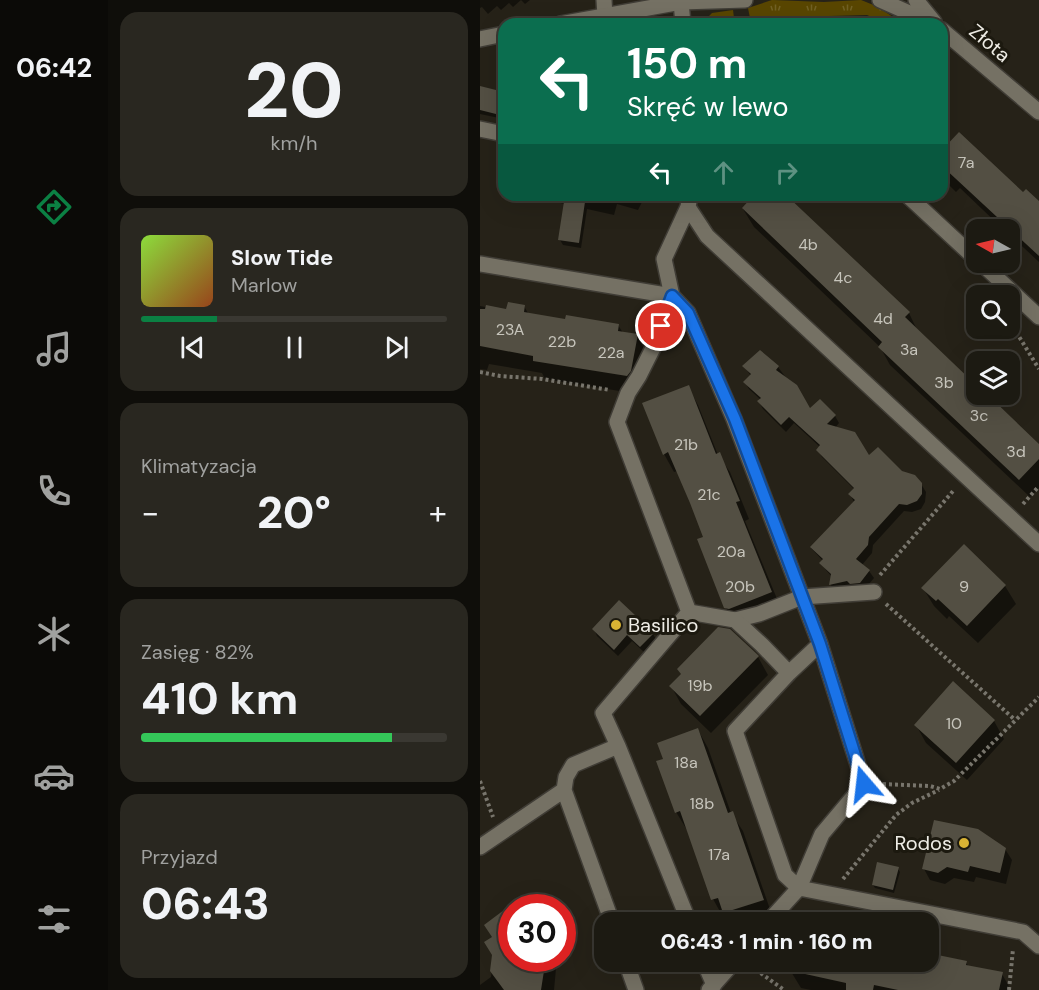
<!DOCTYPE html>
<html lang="pl">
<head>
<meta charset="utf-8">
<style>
  body { margin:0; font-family:"DM Sans",sans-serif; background:#292720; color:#f1f3f6; height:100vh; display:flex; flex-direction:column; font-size:22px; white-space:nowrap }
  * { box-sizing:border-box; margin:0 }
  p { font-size:20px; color:#a0a19f }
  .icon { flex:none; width:33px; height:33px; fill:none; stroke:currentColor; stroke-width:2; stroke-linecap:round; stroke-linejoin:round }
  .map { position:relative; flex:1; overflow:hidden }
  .drawer { display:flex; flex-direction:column; gap:12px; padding:12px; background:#0f0e0a; width:372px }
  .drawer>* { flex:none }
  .guide { position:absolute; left:18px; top:18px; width:450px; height:183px; border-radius:18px; box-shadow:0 6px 24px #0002,0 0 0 2px #3a3832; background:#0b6e4f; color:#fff; overflow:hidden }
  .needle { width:39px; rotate:278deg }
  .buttons { position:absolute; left:486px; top:219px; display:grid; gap:12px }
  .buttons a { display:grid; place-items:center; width:54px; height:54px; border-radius:12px; background:#1c1a12; box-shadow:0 6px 24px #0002,0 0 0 2px #3a3832; font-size:30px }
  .speed { position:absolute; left:18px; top:894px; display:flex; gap:12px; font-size:30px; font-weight:700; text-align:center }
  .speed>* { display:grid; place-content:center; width:78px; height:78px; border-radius:50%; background:#1c1a12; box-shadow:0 6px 24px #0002,0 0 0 2px #3a3832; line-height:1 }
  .speed .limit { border:9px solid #d22; background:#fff; color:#111 }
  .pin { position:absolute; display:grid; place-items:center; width:51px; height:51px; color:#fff; margin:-26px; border:3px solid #fff; border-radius:50%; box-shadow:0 2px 6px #0007 }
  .me { position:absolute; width:66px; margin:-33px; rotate:343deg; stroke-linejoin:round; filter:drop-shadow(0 0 4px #0008) }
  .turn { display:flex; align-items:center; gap:21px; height:126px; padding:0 30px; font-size:27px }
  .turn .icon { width:78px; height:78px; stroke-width:2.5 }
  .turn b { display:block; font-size:42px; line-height:51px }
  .lanes { display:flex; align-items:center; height:57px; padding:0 30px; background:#0003; justify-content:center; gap:30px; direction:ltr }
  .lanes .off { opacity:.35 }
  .big { font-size:45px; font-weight:800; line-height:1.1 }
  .drawer .tile { flex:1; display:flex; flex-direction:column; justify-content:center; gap:9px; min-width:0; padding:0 21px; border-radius:18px; background:#292720 }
  .drawer .dial { align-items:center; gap:0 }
  .dial b { font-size:78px; line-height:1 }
  .song { display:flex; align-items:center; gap:18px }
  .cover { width:72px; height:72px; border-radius:9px; background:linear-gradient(135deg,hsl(90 70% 55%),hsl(20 70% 35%)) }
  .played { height:6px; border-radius:3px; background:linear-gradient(90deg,#0b8043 25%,#3a3832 25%) }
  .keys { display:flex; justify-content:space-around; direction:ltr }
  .heat { display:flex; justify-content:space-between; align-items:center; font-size:33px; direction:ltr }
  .charge { height:9px; border-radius:4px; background:linear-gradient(90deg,#34c759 82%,#3a3832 0) }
  .trip { position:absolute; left:114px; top:912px; width:345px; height:60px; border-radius:18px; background:#1c1a12; box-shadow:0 6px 24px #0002,0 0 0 2px #3a3832; font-weight:800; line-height:60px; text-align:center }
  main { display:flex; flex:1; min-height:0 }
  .menu { display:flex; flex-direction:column; width:108px; justify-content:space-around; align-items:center; background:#0b0a07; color:#a0a19f }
  .menu .icon { width:42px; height:42px }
  .menu .on { color:#0b8043 }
  .menu b { font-size:27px; color:#f1f3f6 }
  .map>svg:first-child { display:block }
  .grass { fill:url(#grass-tufts) }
  .shadow { fill:#0007 }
  .building { fill:#534f43 }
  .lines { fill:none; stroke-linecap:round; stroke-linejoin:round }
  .lane-casing { stroke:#403d36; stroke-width:18 }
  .street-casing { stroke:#403d36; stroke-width:18 }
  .secondary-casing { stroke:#403d36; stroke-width:18 }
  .path { stroke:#78756c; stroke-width:4; stroke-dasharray:3 3; stroke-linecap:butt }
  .lane { stroke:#757164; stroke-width:15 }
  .street { stroke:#757164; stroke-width:15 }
  .secondary { stroke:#757164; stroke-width:15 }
  .route-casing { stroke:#114b97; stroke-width:15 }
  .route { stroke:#1a73e8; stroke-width:10 }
  .poi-dot { fill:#d9b334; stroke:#1c190f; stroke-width:2 }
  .labels { text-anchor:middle; stroke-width:6; stroke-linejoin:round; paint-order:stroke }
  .number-label { font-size:16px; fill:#c7c5bc }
  .street-label { font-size:20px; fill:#eeece5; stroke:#1c190f }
  .poi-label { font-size:20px; fill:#eeece5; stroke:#1c190f; text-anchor:start }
</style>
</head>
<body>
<main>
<nav class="menu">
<b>06:42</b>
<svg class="icon on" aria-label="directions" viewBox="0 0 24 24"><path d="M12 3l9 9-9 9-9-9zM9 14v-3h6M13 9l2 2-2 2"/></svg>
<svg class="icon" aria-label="music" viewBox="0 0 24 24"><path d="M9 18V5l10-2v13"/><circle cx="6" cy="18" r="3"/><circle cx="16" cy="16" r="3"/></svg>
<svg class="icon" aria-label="phone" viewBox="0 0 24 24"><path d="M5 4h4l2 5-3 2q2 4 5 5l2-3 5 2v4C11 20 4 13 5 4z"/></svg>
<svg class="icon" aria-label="climate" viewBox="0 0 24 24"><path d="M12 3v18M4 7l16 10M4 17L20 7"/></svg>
<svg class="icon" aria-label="car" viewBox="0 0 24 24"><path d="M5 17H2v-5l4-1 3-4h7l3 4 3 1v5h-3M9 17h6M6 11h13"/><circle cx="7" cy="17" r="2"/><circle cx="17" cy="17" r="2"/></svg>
<svg class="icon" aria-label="filters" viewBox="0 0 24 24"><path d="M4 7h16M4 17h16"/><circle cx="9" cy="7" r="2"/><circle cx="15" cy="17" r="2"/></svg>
</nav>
<section class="drawer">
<div class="tile dial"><b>20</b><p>km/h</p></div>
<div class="tile">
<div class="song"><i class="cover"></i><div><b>Slow Tide</b><p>Marlow</p></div></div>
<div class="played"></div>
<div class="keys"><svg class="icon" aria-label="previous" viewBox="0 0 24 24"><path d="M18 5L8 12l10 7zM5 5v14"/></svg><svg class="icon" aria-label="pause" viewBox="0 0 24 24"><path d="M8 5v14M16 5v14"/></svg><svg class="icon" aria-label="next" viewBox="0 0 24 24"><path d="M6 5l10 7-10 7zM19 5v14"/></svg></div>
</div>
<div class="tile"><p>Klimatyzacja</p>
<div class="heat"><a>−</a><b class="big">20°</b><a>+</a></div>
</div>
<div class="tile"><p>Zasięg · 82%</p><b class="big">410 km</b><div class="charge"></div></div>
<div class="tile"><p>Przyjazd</p><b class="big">06:43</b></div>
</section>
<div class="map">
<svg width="559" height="990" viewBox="0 0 559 990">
  <defs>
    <pattern id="grass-tufts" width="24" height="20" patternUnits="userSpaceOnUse" patternTransform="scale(1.5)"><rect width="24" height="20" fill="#594600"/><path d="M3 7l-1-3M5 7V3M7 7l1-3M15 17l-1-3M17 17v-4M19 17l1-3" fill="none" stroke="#716125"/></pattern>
  </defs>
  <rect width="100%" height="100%" fill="#262218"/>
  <path class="grass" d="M292,0L344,2L381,0L396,6L424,24H408L387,15L270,18L268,8Z
    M253,10L254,18L252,22L221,24L232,13Z"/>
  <path class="shadow" d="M0,0H50L45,4L41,0L33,7L29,3L21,10L17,6L8,14L2,7L0,8Z
    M0,88L24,94V119L0,114Z
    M462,153L559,203V262L530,235V230H524L480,188L476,192L462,178Z
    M21,156H24V172Z
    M44,195H162L163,200L158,210L137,204L134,215L107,209L101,248L83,245L80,240L85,204Z
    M276,195H304L429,313L438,332L496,387V394L559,446V488L550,497L410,365L400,347L274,227L263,209Z
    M0,306L27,311L44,306L49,315L87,321L138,325L143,333L157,336L167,354L162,386L158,394L65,379L62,373L9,364L7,370L0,369Z
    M264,366L298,367L330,410L355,416L359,423L355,428L389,458L421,472L441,484L446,492L445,502L441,509L432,512L424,511L393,545L392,553L382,565L389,571L394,578L384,590L355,592L351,585L352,577L346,570L341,563L343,561L331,548L374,502L370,494L375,490L342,457L338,450L340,447L314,423L306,432L283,409L279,402L281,400L269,389L265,382L271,376Z
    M208,387L218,405L238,455L250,472L269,519L265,521L302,611L256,626L246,608L225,538L198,471L194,472L184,454Z
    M525,586L536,604L498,643L469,616L467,619L454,606L443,588Z
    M139,602L173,634L177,641L165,653L152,641L138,656L117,636L114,629Z
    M278,657L288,675L231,733L201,704L191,686Z
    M473,684L514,721L524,739L487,780L446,743L436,725Z
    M218,730L228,748L251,813L263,831L293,918L280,922H250L247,916L243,917L233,899L207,830L196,812L185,760Z
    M525,849L532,860L526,884L496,877L494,882L474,878L465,884L450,880L444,869Z
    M418,869L420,872L414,893L395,888L393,885Z
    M37,901L42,908H32V958H77L74,990H0V985L11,977L14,956L13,938L6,925Z
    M312,962H486L488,966L522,974L531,990H331L321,988L310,970Z"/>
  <path class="building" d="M0,86L24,92V116L0,110Z
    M479,132L543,192L546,189L559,201V256L462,166V150Z
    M85,195H106L99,243L78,240Z
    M274,195H306L430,312L425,317L496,385V394H507L559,444V459L539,480L398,347L402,342L262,208Z
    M28,302L45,305L44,312L85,319L86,315L139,324L138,331L158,334L151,371L147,376L53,361V356L0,346V309H5L6,305L26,309Z
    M280,350L299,366L296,370L317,385L330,408L340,399L356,415L347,424L375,432L389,455L398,447L422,471L435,475L442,483V494L437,501L427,505L419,504L389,537L388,545L376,559L390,570L380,583L370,584L367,581L349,585L351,574L339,563L343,559L330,547L375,500L368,494L374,488L336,450L340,445L309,417L301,425L277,401L281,398L263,382L271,374L262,366Z
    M209,385L236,454L240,452L260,501L256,502L292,592L249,609L244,608L217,539L223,537L210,503L188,452L183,455L162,403Z
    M484,544L526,585L487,626L458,599L456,601L441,588Z
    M139,600L174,633L160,647L147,635L134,650L112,629Z
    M238,627L250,629L279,656L220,716L189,686L201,674L197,669Z
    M473,681L515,720L476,763L434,725Z
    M218,728L248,813L253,811L284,900L243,913L238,898L231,900L200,811L195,813L176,761L183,759L177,743Z
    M454,820L498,829L526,848L520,873L490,866L488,872L467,867L458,873L442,869Z
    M397,862L419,867L413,890L392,885Z
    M32,904V958H66L61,990H24L10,971L12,955L4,942L12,937L4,925Z
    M448,953L487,961L486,965L523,972L519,990H418L394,985L393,990H366V983L307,970L308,962H448Z"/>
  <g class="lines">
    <g class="lane-casing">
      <path id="lane" d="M124,0L125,16
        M255,620L279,614L322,597L394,592"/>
    </g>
    <g class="street-casing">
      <path id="street" d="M201,2L203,24
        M0,129L24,134
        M210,195L208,207L184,259L192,296L176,342L159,376L148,393L137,422L209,612L255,620L282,645L309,673
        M427,195L496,259
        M208,207L227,236L559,544
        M500,262L559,317
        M0,264L192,296L208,313L254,419L340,644L384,784L342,834L319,888L288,922
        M340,644L309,673L255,731L305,875L319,888L543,932L559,946
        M84,790L132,922
        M0,847L84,790L86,777L93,765L138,746
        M209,922L138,746L123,713L209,612
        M146,962L156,990
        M224,962L234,985
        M229,990L254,962"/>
    </g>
    <g class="secondary-casing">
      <path id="secondary" d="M400,0L454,24
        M436,0L454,22
        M80,24L201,2L265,0
        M462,30L559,112
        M0,39L24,34"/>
    </g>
    <path class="path" d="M530,322L559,369
      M0,372L20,376L62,379L130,390
      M543,504L559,486
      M400,575L474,490
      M406,604L535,720
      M0,781L13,817
      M403,784L450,786L460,789L474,781L559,697
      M363,879L416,815L432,803L459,790
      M271,966L304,990
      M529,990L533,949"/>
    <use href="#lane" class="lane"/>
    <use href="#street" class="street"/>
    <use href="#secondary" class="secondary"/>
  </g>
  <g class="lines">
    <g class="route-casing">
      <path id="route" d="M181,326L192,296L208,313L255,419L340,644L384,784"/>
    </g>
    <use href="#route" class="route"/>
  </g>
  <g class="poi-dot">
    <circle cx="136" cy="625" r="6"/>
    <circle cx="484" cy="843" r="6"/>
  </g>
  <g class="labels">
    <g class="number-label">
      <text x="486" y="168">7a</text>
      <text x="328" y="250">4b</text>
      <text x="363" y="283">4c</text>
      <text x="403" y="324">4d</text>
      <text x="30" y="335">23A</text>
      <text x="82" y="347">22b</text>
      <text x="429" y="355">3a</text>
      <text x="131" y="358">22a</text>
      <text x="464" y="388">3b</text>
      <text x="499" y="421">3c</text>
      <text x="206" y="450">21b</text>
      <text x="536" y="457">3d</text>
      <text x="229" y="500">21c</text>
      <text x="251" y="557">20a</text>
      <text x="260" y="592">20b</text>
      <text x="484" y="592">9</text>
      <text x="220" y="691">19b</text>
      <text x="474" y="729">10</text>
      <text x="206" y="768">18a</text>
      <text x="222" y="809">18b</text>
      <text x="239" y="860">17a</text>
    </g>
    <g class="street-label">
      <text transform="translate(510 43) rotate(40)" y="7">Złota</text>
    </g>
    <g class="poi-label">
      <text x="148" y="632">Basilico</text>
      <text x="472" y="850" text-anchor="end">Rodos</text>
    </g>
  </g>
</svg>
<div class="buttons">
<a><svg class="needle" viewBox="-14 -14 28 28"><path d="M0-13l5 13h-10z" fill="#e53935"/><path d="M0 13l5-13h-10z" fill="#a0a19f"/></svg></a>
<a><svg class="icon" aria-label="search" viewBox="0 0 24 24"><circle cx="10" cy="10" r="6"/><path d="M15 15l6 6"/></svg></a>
<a><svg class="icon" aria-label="layers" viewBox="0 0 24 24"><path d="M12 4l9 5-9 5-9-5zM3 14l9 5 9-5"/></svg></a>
</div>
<div class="speed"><div class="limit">30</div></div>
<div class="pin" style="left:181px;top:326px;background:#d93025"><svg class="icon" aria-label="arrive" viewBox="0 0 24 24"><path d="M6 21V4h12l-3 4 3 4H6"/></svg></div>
<svg class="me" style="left:384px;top:784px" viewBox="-20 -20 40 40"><path d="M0-17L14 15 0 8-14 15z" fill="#1a73e8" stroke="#fff" stroke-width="4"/></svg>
<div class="trip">06:43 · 1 min · 160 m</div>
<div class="guide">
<div class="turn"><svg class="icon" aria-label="left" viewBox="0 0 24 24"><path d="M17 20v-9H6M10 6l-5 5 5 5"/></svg><div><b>150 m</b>Skręć w lewo</div></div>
<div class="lanes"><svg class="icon" aria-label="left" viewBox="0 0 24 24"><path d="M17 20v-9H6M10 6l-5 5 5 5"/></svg><svg class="icon off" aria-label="ahead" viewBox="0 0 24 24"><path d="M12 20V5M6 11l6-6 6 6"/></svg><svg class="icon off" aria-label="right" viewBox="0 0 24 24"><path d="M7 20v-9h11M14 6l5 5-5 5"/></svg></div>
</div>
</div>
</main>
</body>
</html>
